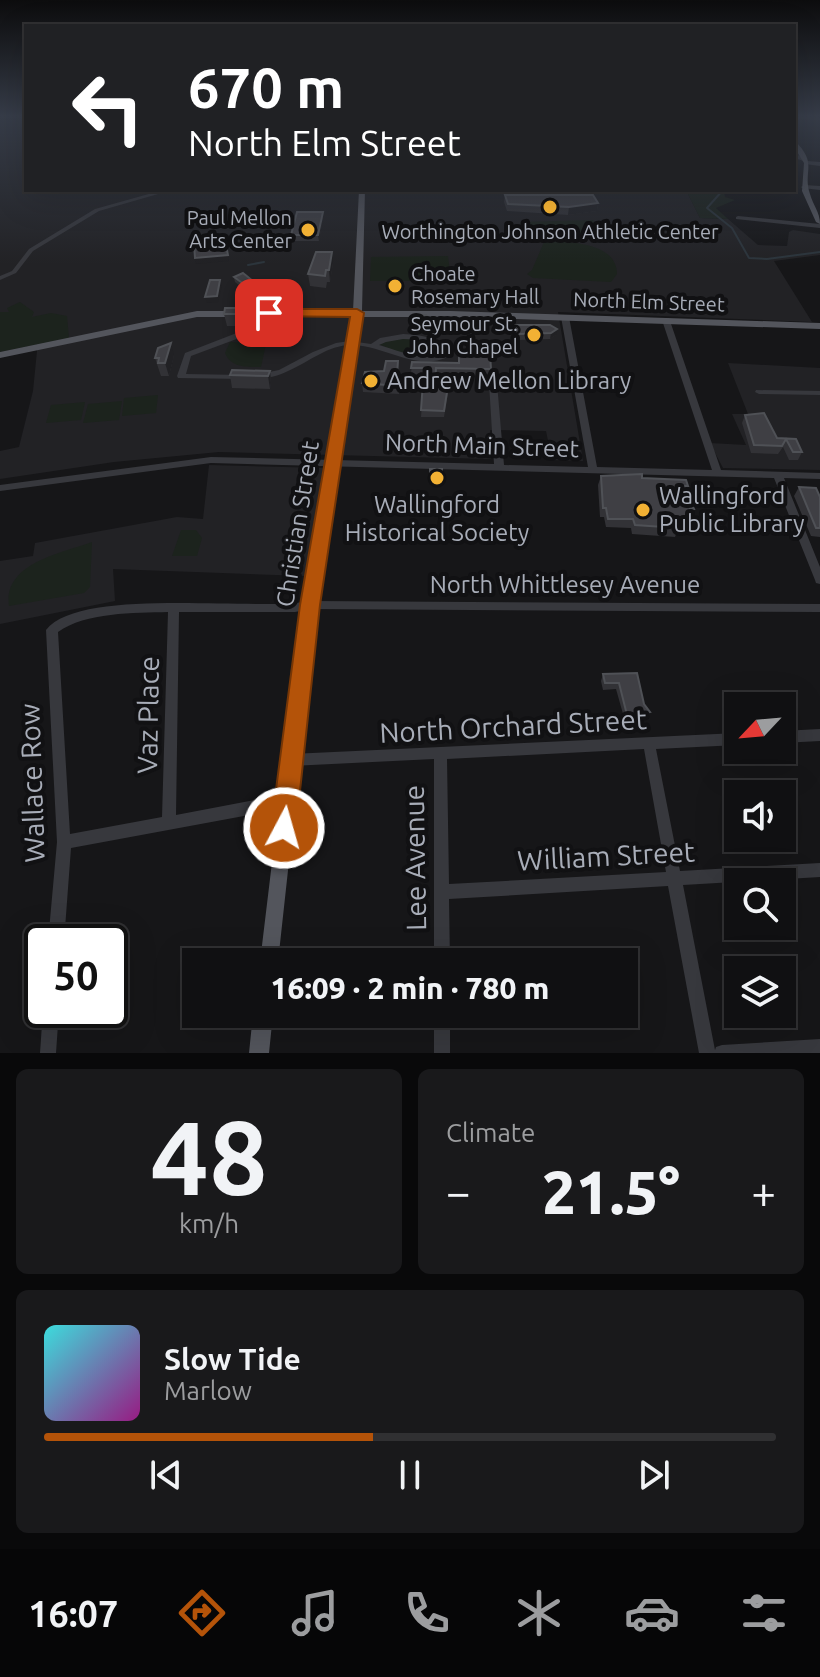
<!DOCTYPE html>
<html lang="en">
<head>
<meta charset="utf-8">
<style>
  body { margin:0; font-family:Ubuntu,sans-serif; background:#19191b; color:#f1f3f6; height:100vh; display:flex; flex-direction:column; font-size:30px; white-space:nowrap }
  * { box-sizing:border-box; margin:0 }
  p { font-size:26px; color:#9c9d9f }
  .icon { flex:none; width:44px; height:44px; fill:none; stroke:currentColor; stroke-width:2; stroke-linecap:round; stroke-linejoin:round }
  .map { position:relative; height:1053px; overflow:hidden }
  .sheet { display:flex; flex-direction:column; gap:16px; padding:16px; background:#09090a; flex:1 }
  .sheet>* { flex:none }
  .banner { position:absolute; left:24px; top:24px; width:772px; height:168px; border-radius:0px; box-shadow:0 8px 32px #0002,0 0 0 2px #303032; background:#202124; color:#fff; overflow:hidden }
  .needle { width:52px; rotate:244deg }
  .tools { position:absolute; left:724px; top:692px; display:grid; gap:16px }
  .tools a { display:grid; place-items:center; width:72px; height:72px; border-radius:0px; background:#101012; box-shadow:0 8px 32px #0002,0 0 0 2px #303032; font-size:40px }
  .speed { position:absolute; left:24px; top:924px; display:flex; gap:16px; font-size:40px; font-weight:700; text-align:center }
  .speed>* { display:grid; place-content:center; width:104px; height:104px; border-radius:50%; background:#101012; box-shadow:0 8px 32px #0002,0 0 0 2px #303032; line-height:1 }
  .speed .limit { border:4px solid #111; border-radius:12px; background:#fff; color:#111 }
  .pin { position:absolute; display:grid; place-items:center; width:68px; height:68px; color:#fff; margin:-34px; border-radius:16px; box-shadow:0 4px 12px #0006 }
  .me { position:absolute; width:88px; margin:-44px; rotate:6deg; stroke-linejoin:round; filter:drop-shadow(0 0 6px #0008) }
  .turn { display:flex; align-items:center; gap:28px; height:168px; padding:0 32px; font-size:36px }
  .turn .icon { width:104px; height:104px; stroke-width:2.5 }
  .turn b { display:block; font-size:56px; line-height:68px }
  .big { font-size:60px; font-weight:800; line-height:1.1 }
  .sheet .widget { flex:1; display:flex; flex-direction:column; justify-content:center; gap:12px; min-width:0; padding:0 28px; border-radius:12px; background:#19191b }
  .sheet .dial { align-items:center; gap:0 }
  .dial b { font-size:104px; line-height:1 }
  .song { display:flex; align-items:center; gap:24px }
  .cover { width:96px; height:96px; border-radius:12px; background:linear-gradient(135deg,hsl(180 70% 55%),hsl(310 70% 35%)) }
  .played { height:8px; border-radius:4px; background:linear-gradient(90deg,#b45309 45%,#303032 45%) }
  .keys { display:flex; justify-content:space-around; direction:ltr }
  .heat { display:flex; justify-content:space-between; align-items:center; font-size:44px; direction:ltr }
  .sheet .tiles { flex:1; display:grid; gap:16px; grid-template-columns:1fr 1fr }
  .widget:last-child { grid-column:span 2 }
  .trip { position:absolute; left:182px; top:948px; width:456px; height:80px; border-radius:0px; background:#101012; box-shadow:0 8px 32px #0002,0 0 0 2px #303032; font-weight:800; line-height:80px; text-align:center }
  .tabs { display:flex; height:128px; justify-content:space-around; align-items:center; background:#060607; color:#9c9d9f }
  .tabs .icon { width:56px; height:56px }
  .tabs .active { color:#b45309 }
  .tabs b { font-size:36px; color:#f1f3f6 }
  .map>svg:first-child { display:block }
  .built { fill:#222225 }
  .green { fill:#1c231d }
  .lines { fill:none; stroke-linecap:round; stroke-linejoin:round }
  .stream { stroke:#2c353c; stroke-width:2 }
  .minor { fill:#37383d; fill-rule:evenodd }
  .major { fill:#53555c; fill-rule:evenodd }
  .wall { fill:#323236 }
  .shaded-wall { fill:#212124 }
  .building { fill:#3f3f44; stroke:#4f5156; stroke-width:2 }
  .route { fill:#b45309; stroke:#753606; stroke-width:2 }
  .poi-dot { fill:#f2b134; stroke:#111113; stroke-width:3 }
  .labels { text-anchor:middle; stroke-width:8; stroke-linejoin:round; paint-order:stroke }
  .far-poi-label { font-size:20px; fill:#a8adb8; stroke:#111113; text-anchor:end }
  .far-street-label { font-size:20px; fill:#a8adb8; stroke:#111113 }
  .poi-label { font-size:24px; fill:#a8adb8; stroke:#111113; text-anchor:start }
  .street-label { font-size:24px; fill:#a8adb8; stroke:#111113 }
  .near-street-label { font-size:28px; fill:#a8adb8; stroke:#111113 }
</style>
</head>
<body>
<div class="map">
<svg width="820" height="1053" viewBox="0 0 820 1053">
  <rect width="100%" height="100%" fill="#161618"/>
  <path class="built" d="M0,117H26V190H686L700,218L728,219L758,245L787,246L789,232L793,230L820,234V255L774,261L812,322L558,312L583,461L552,460L546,431L490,430L491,459L219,452L114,462L0,479V451L19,447L33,391L37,351V344L0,351Z
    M728,363L820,368V470L723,468L710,443L746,445L732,414H748Z
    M209,465L323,468L305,576L113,569L115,601L0,624V561L33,556L35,543L177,517L203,519Z"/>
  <path class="green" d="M686,190H724L725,197L735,200L716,208L728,219L700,218Z
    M593,220L602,236L526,239L520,222Z
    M544,242C567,241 617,242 617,274L611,282L533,278L527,274L532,270Z
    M448,256L451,281H370L371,257Z
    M20,302L34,312L32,317L51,313L67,316L69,338L0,352V312H9L7,308Z
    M390,337H414L450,350L444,357H410L376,343Z
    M230,342L266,344L261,367C247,367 231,368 225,353Z
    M158,395L156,413L122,416L124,398Z
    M122,401L119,420L83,423L88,404Z
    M85,402L81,420L46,423L51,405Z
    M181,530H196L202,538L197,556H172Z
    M92,542L90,587L84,593L9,606C3,563 62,553 92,542Z"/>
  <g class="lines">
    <path class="stream" d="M723,190L707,208L732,228L749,258L767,259L820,252
      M248,265L264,262"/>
    <path class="minor" d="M794,117L820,118V120L794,119Z
      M794,154L806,158L807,159L804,161L794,158Z
      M807,161L820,162V166L805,164V162Z
      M804,185L820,186V190L802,188L801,187Z
      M163,190H172L99,211L33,251L16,273L0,280V276L12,271L29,249L95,209Z
      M738,216L820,224V228L736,219V217Z
      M266,311L273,313L263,329L191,356L186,374L242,375H245V379L178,378L177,376L185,353L257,325Z
      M562,315H565L569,317L597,467L712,470L662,320L666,318H669L721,470L820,473V479L784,478L820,567V584L816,583L815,580L774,478L211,463L0,491V485L211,457L494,464L489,383L493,381L497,383L504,465L588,467L561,317Z
      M403,334C423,335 440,338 454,353C422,376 386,345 351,345C328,345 309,362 288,371C278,376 269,378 258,379L254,377L255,375L279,370L313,352L336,343L350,341L371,344L380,338ZM403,339C419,339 433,342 445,352C424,363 400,351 379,345L386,342Z
      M756,390L820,391V395L759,394L755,392Z
      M310,601L820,604V612L310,609L295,612H179L176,815L287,794L292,796L294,801L292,806L287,808L71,848L64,942H48L57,842L46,630C81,586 254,612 310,601ZM168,612L162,817L70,834L58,632C86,612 134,613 168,612Z
      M820,729V741L782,743V731Z
      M738,733V745L656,749L680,871L820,863V877L683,885L715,1050L716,1047L722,1045L820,1039V1053H699L668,886L449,899L450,962H434V759L291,766L286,764L285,760L286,756L291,754ZM644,749L666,872L449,884L447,759Z
      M43,1010H59L56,1053H40Z
      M434,1014H450V1053H434Z"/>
    <path class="major" d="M794,140C819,164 802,171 810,194C813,205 820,212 820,224L816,222L802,191L804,163L794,147Z
      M359,190H365L362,311H451L820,323V329L451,317H361L317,605L278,962H260L303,605L353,317H197L0,358V352L197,311H353Z
      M253,1014H273L269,1053H249Z"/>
  </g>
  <path class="wall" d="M505,195L598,203L597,211L568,215L507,211L504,202Z
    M323,218L319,241H292L291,235Z
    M333,263L330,282H327L326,288L310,286L308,274Z
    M234,277L255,288L246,291L235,282Z
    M240,308L243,320L241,326H227L224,314Z
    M413,315L432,324V330L412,331Z
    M514,325H550L556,335L550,339L519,340L514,338Z
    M174,355L169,376H161L155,358Z
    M412,362L491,369L490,376L436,374L435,386L448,393L444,417H421L424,375L411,374Z
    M399,370L398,375L400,383L399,394L363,392L362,383Z
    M270,371L271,383L270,389L232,388L230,375Z
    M745,415L777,438L796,439L802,452L798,460H789L783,447L778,454L751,453L742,423Z
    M430,469H442V483H430Z
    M601,476L642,478L688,486L686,491L694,509L691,518L690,517L688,522L681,528H678L675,537L632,534L631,528L606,527L604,517H600L598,485Z
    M799,487L820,497V537L811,536L794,496Z
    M637,673L644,704L650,712L647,718L625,721L616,689L603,690L601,681L603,674Z"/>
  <path class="shaded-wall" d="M598,203L597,211L568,215L569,207Z
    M323,212V218L319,241L318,235Z
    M332,252L333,263L330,282L329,270Z
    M228,255L229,261L196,264L195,258Z
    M220,280L222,286L218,302L207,303L205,297Z
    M254,282L255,288L246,291L245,285Z
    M240,308L243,320L241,326L239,314Z
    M557,329L556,335L550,339L551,333Z
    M171,343L174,355L169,376L165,363Z
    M270,371L271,383L270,389L268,376Z
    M691,514L688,522L681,528L685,519Z"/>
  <path class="building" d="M505,195H593L598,203L569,207L508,204Z
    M297,212H323L318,235H291Z
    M225,240L228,255L195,258L194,243Z
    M316,252H332L329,270H326L325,276L308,274Z
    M243,273L254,282L245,285L234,277Z
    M210,280H220L217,296L205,297Z
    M225,308H240L239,314H224Z
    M413,315H426L432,324L412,325Z
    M514,325H550L557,329L551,333L519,334L515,332Z
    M171,343L165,363H158L159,358H155L158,348Z
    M466,353L490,354L491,369L436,368L435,386H448L444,411L421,410L424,368H411L412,362L459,363V357Z
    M386,361H398L397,375H400L399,386L362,383L365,372L384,371Z
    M232,370L270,371L268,376L230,375Z
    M764,413L777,438L796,439L802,452H793L786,439L782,446L754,445L745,415Z
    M430,469H442V479L430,478Z
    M642,474V478L686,480L688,486H684L694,509H690L691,514L685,519H676L678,528L635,525L633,519H608L606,508H603L601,476Z
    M799,487L816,488L820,497V528H816Z
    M637,673L644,704L650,712L627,715L619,683H605L603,674Z"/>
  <linearGradient id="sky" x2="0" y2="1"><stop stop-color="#0c0c0d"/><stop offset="0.44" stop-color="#363c48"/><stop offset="1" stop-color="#363c48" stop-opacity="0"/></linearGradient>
  <rect width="820" height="264" fill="url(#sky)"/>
  <path class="route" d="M269,309H357L364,313L320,605L296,828L293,837L284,841L275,837L271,828L300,605L350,317L264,316V311Z"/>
  <g class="poi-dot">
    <circle cx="550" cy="207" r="8"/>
    <circle cx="308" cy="230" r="8"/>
    <circle cx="395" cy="286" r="8"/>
    <circle cx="534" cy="335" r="8"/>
    <circle cx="371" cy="381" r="8"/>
    <circle cx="437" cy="478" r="8"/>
    <circle cx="643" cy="510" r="8"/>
  </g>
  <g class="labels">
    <g class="far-poi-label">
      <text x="292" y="225">Paul Mellon<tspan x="292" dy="23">Arts Center</tspan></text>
      <text x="550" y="239" text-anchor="middle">Worthington Johnson Athletic Center</text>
      <text x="411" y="281" text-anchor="start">Choate<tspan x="411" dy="23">Rosemary Hall</tspan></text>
      <text x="518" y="331">Seymour St.<tspan x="518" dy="23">John Chapel</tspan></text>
    </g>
    <g class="far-street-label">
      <text transform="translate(649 302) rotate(2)" y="7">North Elm Street</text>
    </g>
    <g class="poi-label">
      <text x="387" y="389">Andrew Mellon Library</text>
      <text x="659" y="504">Wallingford<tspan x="659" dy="28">Public Library</tspan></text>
      <text x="437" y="513" text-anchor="middle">Wallingford<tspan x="437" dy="28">Historical Society</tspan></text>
    </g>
    <g class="street-label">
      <text transform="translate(482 446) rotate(2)" y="8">North Main Street</text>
      <text transform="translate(298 524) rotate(-81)" y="8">Christian Street</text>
      <text x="565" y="593">North Whittlesey Avenue</text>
    </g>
    <g class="near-street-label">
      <text transform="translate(148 715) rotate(-89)" y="10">Vaz Place</text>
      <text transform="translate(513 726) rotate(-3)" y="10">North Orchard Street</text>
      <text transform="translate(32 783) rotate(-92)" y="10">Wallace Row</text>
      <text transform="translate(606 856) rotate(-3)" y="10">William Street</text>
      <text transform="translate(415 858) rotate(-91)" y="10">Lee Avenue</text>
    </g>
  </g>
</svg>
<div class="tools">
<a><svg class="needle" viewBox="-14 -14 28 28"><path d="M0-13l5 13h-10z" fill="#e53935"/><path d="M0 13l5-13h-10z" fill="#9c9d9f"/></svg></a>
<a><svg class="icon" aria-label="sound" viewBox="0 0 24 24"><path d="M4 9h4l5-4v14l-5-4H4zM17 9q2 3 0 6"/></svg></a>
<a><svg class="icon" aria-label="search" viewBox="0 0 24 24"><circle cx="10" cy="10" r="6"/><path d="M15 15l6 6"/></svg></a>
<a><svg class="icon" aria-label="layers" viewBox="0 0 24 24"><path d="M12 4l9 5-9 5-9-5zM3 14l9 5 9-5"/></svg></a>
</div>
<div class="speed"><div class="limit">50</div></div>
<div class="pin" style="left:269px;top:313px;background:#d93025"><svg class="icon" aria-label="arrive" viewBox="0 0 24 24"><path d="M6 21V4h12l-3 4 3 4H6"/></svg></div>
<svg class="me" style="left:284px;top:828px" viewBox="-20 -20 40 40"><circle r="17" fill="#b45309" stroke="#fff" stroke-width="3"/><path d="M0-11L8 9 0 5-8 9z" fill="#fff"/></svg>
<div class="trip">16:09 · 2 min · 780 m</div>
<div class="banner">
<div class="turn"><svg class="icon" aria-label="left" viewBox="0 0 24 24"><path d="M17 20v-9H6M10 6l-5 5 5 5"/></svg><div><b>670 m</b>North Elm Street</div></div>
</div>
</div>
<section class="sheet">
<div class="tiles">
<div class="widget dial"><b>48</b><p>km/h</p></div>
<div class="widget"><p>Climate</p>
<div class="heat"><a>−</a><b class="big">21.5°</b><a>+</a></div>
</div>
<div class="widget">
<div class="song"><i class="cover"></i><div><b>Slow Tide</b><p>Marlow</p></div></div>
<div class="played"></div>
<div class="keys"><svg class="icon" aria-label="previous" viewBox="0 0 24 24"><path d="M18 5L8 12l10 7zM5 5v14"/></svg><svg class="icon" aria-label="pause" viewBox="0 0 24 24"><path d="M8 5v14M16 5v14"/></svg><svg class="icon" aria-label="next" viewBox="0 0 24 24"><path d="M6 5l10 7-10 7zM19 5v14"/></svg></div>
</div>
</div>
</section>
<nav class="tabs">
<b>16:07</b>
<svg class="icon active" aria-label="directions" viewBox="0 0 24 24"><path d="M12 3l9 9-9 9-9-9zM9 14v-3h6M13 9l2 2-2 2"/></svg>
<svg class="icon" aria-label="music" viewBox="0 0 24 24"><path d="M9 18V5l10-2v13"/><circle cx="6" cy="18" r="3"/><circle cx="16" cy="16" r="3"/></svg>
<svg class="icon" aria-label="phone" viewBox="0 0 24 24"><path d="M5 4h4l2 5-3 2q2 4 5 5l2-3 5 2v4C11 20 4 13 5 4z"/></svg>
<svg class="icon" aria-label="climate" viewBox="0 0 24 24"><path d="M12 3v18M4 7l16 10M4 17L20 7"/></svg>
<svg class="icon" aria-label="car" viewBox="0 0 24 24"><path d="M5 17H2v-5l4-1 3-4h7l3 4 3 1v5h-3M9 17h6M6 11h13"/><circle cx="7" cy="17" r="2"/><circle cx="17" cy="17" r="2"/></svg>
<svg class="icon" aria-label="filters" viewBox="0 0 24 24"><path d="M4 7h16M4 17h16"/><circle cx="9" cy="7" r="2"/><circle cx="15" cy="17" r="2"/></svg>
</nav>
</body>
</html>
